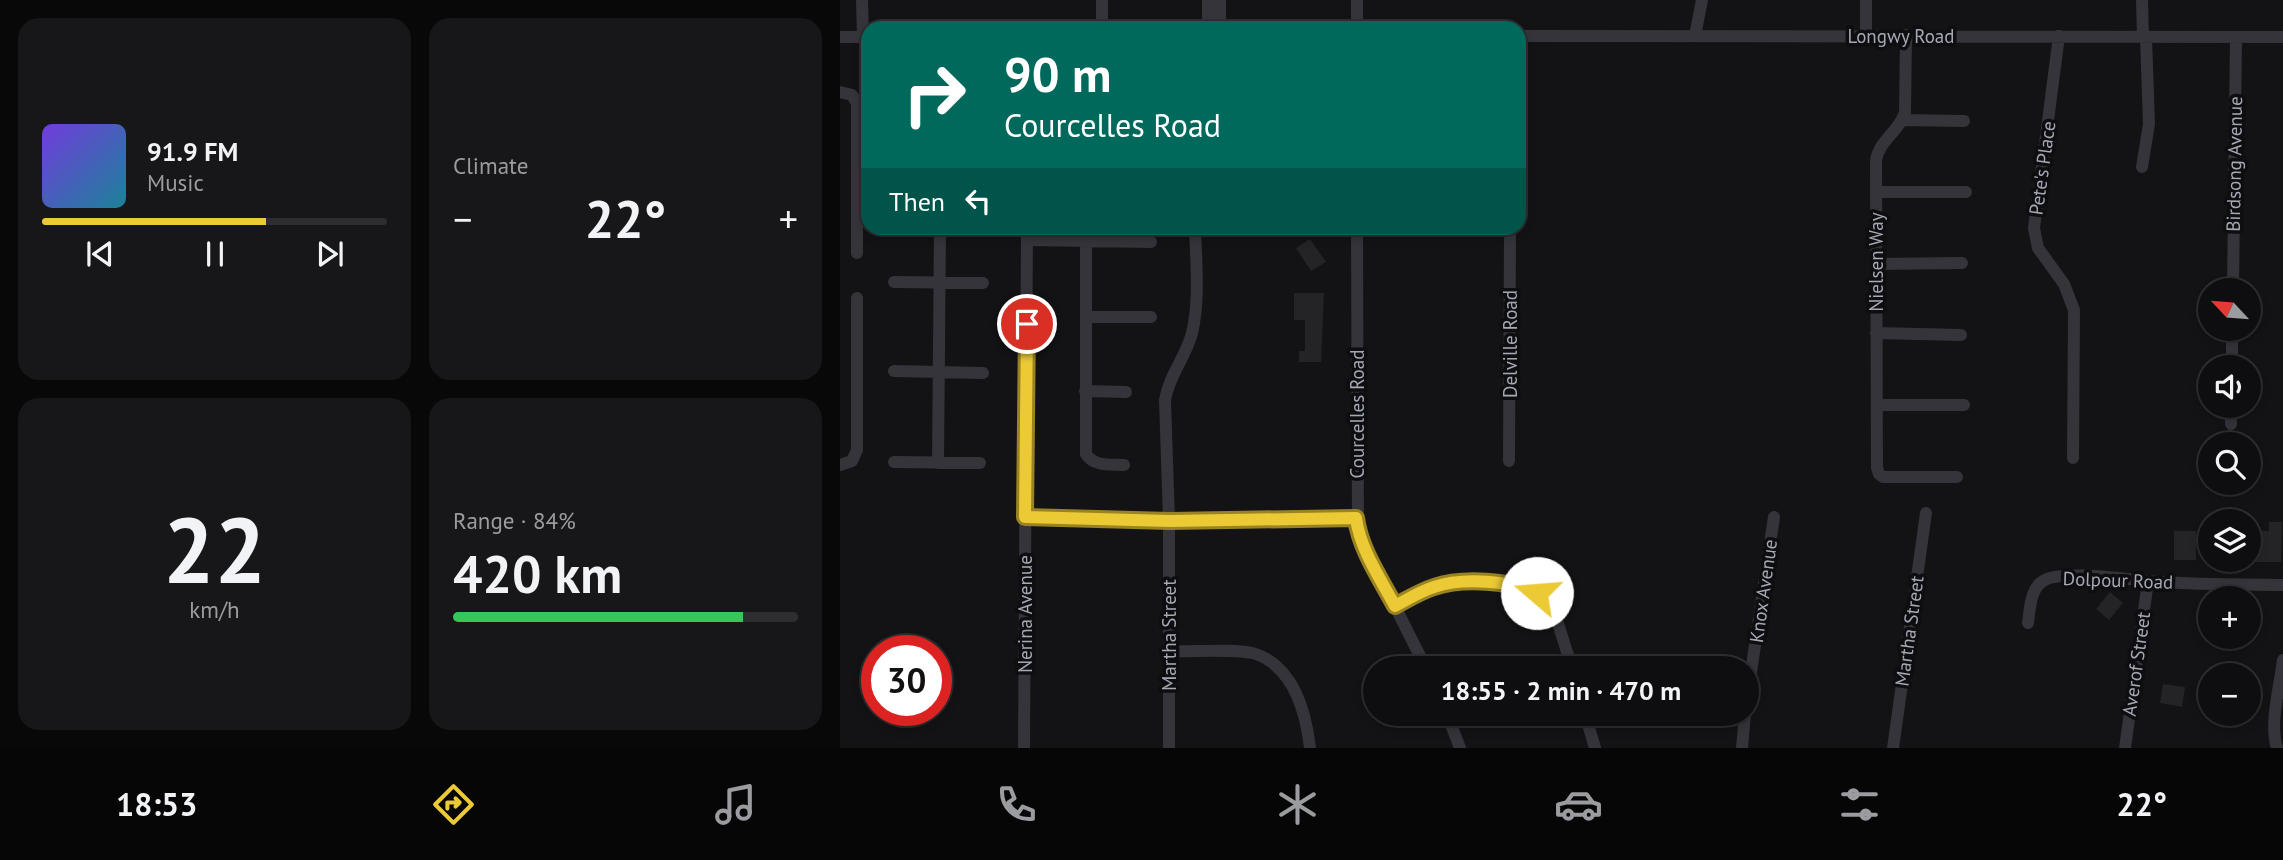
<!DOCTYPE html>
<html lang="en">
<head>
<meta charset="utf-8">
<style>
  body { margin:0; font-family:"PT Sans",sans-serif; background:#171719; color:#f1f3f6; height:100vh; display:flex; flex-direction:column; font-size:26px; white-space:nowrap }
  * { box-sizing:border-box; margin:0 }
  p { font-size:23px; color:#9b9c9f }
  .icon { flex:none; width:38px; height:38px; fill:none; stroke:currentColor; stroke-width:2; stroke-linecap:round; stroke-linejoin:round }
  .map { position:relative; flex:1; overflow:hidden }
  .side { display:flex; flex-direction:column; gap:18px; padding:18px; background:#080809; width:840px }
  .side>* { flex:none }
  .hud { position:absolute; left:21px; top:21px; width:665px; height:214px; border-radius:21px; box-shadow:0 4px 10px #0003,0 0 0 2px #2e2e30; background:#00695c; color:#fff; overflow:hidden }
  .needle { width:46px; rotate:296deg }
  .controls { position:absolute; left:1358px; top:278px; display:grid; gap:14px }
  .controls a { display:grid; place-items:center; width:63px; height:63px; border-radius:50%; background:#0e0e10; box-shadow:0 4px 10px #0003,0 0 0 2px #2e2e30; font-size:35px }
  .speed { position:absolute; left:21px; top:635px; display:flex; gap:14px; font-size:35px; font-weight:700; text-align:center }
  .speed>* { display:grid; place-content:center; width:91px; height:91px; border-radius:50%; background:#0e0e10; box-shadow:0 4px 10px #0003,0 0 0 2px #2e2e30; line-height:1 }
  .speed .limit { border:10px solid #d22; background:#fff; color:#111 }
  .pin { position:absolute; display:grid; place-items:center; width:60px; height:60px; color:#fff; margin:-30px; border:4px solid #fff; border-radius:50%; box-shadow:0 2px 7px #0007 }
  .me { position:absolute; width:77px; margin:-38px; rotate:288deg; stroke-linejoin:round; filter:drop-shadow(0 0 5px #0008) }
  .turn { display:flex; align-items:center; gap:24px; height:147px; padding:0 28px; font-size:32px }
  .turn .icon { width:91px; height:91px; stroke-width:2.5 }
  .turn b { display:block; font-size:49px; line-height:60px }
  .then { display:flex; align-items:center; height:66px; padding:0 28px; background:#0003; gap:14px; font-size:26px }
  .big { font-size:52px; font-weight:800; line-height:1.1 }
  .side .tile { flex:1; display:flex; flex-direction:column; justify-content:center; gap:10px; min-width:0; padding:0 24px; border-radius:21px; background:#171719 }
  .side .dial { align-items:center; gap:0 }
  .dial b { font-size:91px; line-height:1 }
  .song { display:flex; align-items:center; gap:21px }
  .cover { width:84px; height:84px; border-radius:10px; background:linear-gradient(135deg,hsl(260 70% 55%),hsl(190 70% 35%)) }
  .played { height:7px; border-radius:4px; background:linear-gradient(90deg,#ebca35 65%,#2e2e30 65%) }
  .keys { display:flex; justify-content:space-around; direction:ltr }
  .heat { display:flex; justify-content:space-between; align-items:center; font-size:38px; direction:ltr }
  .charge { height:10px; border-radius:5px; background:linear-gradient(90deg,#34c759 84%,#2e2e30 0) }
  .side .tiles { flex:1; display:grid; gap:18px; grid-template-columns:repeat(2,1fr) }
  .trip { position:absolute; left:523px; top:656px; width:396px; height:70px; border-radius:35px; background:#0e0e10; box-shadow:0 4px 10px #0003,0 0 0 2px #2e2e30; font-weight:800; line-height:70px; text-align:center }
  .tabs { display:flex; height:112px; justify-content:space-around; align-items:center; background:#060606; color:#9b9c9f }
  .tabs .icon { width:49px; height:49px }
  .tabs .current { color:#ebca35 }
  .tabs b { font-size:32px; color:#f1f3f6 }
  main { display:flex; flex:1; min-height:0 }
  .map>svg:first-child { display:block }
  .building { fill:#242326 }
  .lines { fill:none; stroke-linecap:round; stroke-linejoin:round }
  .minor { stroke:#34343a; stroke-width:12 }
  .route-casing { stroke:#998322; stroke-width:18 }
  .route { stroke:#ebca35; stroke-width:12 }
  .labels { text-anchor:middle; stroke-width:7; stroke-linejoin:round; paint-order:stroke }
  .street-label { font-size:19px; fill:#a5a8b5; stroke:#0e0e10 }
</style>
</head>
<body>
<main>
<section class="side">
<div class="tiles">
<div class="tile">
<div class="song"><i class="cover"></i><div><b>91.9 FM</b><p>Music</p></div></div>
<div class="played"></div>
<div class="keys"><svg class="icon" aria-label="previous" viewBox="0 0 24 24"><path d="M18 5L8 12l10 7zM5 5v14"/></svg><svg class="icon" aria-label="pause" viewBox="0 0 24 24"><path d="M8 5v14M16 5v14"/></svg><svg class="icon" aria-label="next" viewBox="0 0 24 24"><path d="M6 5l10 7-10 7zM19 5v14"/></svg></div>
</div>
<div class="tile"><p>Climate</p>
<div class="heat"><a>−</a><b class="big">22°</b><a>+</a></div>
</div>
<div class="tile dial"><b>22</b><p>km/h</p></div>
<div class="tile"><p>Range · 84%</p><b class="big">420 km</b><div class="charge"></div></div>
</div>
</section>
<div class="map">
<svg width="1443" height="748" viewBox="0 0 1443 748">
  <rect width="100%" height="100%" fill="#131315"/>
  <path class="building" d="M470,239L486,262L471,271L456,248Z
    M454,293H484L481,362H459V351H465V320H454Z
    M1429,522H1442L1441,562H1409V530L1429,531Z
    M1334,531H1356V560H1334Z
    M1270,592L1283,603L1269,620L1256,609Z
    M1323,684L1345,687L1342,707L1320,703Z"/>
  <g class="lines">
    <path class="minor" d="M22,0L23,37
      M262,0V28
      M368,0V28
      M380,0V28
      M1302,0L1303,37
      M517,28V0
      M1066,35L1065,112C1060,131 1038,141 1036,161L1037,468L1039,474L1043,477H1117
      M679,36L1443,37
      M855,36L862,0
      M1026,36V0
      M1219,36L1194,228L1198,248L1224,284L1234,310L1233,458
      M0,37H28
      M0,92L12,95L17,103V253
      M1063,120L1124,121
      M1302,167L1309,124L1306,37
      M1036,192H1126
      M246,228V454C254,467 271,464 284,465
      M517,228L518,533L586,668
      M187,240L311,242
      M1036,264L1122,263
      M54,282L143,283
      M1393,290L1396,37
      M246,317H311
      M1036,333L1121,335
      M1392,368V329
      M54,371L143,373
      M245,391L286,392
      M1037,405H1124
      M1391,424V406
      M669,461L670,228
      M54,462L140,463
      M98,463L100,228
      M0,465L12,461L17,450V298
      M185,518L329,521L516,518
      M555,606L603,584L663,582L683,586L697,593L716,617L732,668
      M1188,623C1190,609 1190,587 1205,580C1223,570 1286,579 1307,581C1352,585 1398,584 1443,585
      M329,651C348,652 400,648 416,654C454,668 466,713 470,748
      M906,706L934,517
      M607,714L620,748
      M745,714L755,748
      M184,748L187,228
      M329,748V521L325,400C329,375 346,357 352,333C360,300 356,262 355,228
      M902,748L905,714
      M1053,748L1086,513
      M1285,748L1308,581
      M1437,748C1429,724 1440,685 1443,660"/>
  </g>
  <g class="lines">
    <g class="route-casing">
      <path id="route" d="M187,324L185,517L330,521L516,518C520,549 540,578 555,606C568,599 581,591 594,587C623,577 671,581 697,593"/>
    </g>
    <use href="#route" class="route"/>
  </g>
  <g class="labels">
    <g class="street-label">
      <text x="1061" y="43">Longwy Road</text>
      <text transform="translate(1394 164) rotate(-89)" y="7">Birdsong Avenue</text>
      <text transform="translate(1202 168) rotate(-82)" y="7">Pete's Place</text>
      <text transform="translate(1036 262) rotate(-90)" y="7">Nielsen Way</text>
      <text transform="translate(670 344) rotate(-90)" y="7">Delville Road</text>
      <text transform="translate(517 414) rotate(-90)" y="7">Courcelles Road</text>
      <text transform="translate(1278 580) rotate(2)" y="7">Dolpour Road</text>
      <text transform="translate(923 591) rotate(-82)" y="7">Knox Avenue</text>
      <text transform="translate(185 614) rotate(-90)" y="7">Nerina Avenue</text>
      <text transform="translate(1069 631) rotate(-82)" y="7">Martha Street</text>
      <text transform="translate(329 635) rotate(-90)" y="7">Martha Street</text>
      <text transform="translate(1296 664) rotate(-82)" y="7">Averof Street</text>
    </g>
  </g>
</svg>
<div class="controls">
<a><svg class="needle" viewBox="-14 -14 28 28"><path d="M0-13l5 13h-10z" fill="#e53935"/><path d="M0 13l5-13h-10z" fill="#9b9c9f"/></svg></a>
<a><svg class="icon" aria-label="sound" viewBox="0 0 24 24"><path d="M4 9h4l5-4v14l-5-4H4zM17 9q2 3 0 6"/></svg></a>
<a><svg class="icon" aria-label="search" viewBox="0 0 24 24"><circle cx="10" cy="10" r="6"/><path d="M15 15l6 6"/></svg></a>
<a><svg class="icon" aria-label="layers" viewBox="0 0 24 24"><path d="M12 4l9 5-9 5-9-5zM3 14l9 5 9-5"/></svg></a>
<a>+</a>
<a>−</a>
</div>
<div class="speed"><div class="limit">30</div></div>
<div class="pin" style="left:187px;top:324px;background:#d93025"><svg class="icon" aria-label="arrive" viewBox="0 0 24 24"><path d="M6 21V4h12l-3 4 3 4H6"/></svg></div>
<svg class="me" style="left:697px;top:593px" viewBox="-20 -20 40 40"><circle r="19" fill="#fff"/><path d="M0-13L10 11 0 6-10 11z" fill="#ebca35"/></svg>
<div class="trip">18:55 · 2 min · 470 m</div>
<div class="hud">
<div class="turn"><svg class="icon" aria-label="right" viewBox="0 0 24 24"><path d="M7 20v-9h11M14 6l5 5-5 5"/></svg><div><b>90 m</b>Courcelles Road</div></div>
<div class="then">Then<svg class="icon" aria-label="left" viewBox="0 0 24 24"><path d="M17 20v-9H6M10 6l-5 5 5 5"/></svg></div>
</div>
</div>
</main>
<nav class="tabs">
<b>18:53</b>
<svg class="icon current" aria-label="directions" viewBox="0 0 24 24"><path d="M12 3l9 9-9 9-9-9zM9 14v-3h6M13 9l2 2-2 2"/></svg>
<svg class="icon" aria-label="music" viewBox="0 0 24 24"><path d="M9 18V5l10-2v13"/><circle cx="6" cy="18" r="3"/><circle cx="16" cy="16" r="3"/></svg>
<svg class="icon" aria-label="phone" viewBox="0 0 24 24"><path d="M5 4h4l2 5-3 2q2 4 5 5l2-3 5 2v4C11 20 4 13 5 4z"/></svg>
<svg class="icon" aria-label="climate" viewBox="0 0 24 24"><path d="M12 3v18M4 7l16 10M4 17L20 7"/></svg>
<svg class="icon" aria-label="car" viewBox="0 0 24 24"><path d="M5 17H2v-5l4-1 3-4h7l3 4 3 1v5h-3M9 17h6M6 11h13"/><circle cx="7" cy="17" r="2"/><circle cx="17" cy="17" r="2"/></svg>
<svg class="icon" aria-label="filters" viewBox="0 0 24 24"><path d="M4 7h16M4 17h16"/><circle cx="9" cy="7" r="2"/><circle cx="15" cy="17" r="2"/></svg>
<b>22°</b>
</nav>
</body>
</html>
